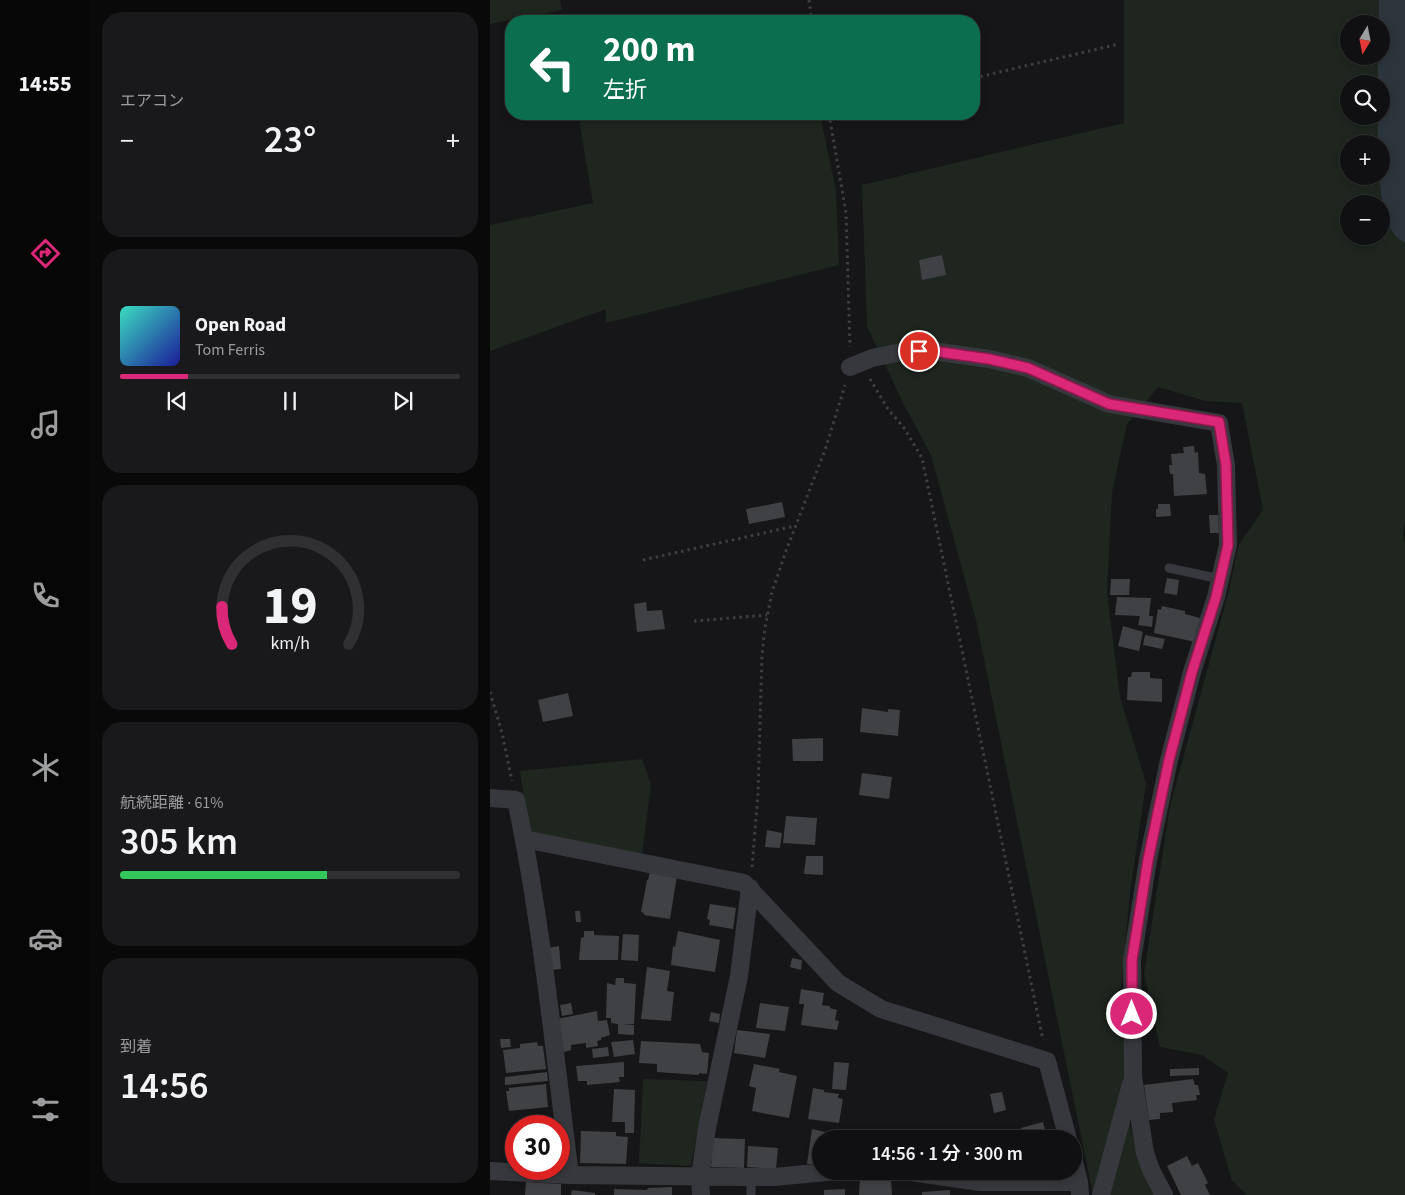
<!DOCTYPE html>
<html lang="ja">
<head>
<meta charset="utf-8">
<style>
  body { margin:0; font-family:"Source Sans 3","Noto Sans JP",sans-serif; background:#19191b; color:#f1f3f6; height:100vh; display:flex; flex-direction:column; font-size:19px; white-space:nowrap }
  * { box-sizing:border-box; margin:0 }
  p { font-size:16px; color:#9c9d9f }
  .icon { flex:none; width:28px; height:28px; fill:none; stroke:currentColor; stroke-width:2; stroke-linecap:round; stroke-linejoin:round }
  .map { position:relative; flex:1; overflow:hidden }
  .sheet { display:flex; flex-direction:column; gap:12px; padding:12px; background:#09090a; width:400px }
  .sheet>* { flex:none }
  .top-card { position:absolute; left:15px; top:15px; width:475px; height:105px; border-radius:20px; box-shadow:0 2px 8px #0003,0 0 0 1px #303032; background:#0b6e4f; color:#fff; overflow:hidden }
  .needle { width:32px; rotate:190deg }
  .controls { position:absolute; left:850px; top:15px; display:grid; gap:10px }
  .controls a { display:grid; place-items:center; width:50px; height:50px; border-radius:50%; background:#101012; box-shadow:0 2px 8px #0003,0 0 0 1px #303032; font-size:25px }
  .speed { position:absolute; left:15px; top:1115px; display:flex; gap:10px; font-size:25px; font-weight:700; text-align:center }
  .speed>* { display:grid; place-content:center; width:65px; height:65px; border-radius:50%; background:#101012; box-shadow:0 2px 8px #0003,0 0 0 1px #303032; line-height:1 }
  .speed .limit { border:8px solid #d22; background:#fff; color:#111 }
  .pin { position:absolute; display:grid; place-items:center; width:42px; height:42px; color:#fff; margin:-21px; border:2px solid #fff; border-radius:50%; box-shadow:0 1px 5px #0007 }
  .me { position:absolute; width:55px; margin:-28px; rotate:0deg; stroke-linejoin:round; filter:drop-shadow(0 0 4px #0008) }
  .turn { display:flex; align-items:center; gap:18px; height:105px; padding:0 15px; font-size:22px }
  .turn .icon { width:65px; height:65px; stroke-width:2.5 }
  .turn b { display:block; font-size:35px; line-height:42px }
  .big { font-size:38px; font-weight:600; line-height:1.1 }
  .sheet .widget { flex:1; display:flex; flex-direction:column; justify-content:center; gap:8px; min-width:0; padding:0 18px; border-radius:20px; background:#19191b }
  .sheet .dial { align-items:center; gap:0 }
  .dial svg { height:130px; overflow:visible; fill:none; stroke:#303032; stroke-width:7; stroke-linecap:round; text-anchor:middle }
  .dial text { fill:#f1f3f6; stroke:none }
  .song { display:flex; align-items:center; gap:15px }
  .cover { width:60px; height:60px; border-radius:8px; background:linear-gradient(135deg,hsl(170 70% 55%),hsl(240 70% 35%)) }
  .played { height:5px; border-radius:2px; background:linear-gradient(90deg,#db2777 20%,#303032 20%) }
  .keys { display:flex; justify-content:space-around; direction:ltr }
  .heat { display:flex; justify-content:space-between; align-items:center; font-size:28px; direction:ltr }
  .charge { height:8px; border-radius:4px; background:linear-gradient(90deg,#34c759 61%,#303032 0) }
  .trip { position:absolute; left:322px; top:1130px; width:270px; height:50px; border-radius:25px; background:#101012; box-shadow:0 2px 8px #0003,0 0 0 1px #303032; font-weight:600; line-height:50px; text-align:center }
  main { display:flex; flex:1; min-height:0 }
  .dock { display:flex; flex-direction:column; width:90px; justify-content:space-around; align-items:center; background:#060607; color:#9c9d9f }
  .dock .icon { width:35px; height:35px }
  .dock .selected { color:#db2777 }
  .dock b { font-size:22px; color:#f1f3f6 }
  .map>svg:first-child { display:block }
  .green { fill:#1e261f; fill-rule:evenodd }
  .water { fill:#2c353c }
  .building { fill:#404145 }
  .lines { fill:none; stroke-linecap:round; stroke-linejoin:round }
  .path { stroke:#3d3f44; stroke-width:3; stroke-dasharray:2.5 4; stroke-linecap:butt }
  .lane { stroke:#37383d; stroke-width:9 }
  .street { stroke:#37383d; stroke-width:18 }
  .route-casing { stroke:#8e194d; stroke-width:12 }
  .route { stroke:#db2777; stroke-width:9 }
</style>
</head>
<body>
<main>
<nav class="dock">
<b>14:55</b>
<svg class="icon selected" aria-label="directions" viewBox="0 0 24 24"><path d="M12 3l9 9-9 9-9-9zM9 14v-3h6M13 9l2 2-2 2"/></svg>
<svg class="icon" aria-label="music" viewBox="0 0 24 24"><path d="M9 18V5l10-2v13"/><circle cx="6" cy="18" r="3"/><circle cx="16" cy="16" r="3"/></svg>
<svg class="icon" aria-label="phone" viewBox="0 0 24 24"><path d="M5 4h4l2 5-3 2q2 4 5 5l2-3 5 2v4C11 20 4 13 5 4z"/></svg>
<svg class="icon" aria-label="climate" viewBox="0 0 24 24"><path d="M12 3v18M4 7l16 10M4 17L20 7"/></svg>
<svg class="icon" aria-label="car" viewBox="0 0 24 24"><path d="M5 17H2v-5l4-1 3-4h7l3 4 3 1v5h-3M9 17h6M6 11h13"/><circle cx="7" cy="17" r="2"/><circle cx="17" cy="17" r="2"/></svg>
<svg class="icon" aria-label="filters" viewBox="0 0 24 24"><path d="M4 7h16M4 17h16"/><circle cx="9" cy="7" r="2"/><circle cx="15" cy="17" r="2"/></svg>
</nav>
<section class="sheet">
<div class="widget"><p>エアコン</p>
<div class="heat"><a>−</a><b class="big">23°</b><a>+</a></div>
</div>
<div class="widget">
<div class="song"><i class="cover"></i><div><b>Open Road</b><p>Tom Ferris</p></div></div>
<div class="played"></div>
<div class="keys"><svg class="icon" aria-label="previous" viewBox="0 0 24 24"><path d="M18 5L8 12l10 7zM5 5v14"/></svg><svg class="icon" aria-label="pause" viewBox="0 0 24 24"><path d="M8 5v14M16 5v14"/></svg><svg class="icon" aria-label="next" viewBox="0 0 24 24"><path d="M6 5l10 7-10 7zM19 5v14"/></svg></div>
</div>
<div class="widget dial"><svg viewBox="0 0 100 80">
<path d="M14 69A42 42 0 1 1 86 69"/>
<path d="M14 69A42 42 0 0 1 8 46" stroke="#db2777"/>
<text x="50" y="56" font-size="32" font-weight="700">19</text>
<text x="50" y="72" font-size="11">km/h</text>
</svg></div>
<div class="widget"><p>航続距離 · 61%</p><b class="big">305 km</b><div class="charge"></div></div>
<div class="widget"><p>到着</p><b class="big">14:56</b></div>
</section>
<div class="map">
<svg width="915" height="1195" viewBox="0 0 915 1195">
  <rect width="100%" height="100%" fill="#161618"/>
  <path class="green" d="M0,0H70L72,10L0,24Z
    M634,0H889V24H859V56H888V84H859V116H888V144H859V176H889C892,200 892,231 915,243V520L913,535L915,544V1195H757L742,1181L724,1119L738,1073L712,1055L670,1047L654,974L680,806L738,594L749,544L773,510L752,403L715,401L668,387L637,424L622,492L617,592L630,697L656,783L640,893L631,990L638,1116L649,1159L667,1195H603L486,620L441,455L413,403L377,326L372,185L634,123ZM859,204H891V236H859Z
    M88,114H330L346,191L349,265L116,323V309L0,351V225L103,203Z
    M152,759L161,785L152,855L39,832L30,771Z
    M153,1079L217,1081L201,1166L149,1163Z"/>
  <path class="water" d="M889,0H915V243C892,231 892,200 889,176H891V144H888V116H891V84H888V56H891V24H889Z"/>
  <path class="building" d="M452,255L456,275L432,280L429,260Z
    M704,446L705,453L708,452L709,473L715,474L717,494L684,496L683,474H680L679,465H682L681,454L694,453L693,447Z
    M292,502L295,517L259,524L256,509Z
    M668,504H680L681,516L666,517V509H668Z
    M719,515H728L729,533H720Z
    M677,578L689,580L687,595L674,593Z
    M621,579H640L639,595H620Z
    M627,597L661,598L659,616H663L662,627L648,625L650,616L625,615Z
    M156,602L157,611L172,610L175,629L147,632L144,604Z
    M672,606L695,611V614L710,618L705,642L664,633L668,609L671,610Z
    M633,626L653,632L649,651L628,646Z
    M655,635L675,639L672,649L653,645Z
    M642,672H660V678L672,679V702L637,700L638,677H641Z
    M78,693L83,716L53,722L48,700Z
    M372,708L398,712V709L410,710L408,736L370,732Z
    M333,738V761H303L302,739Z
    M372,773L402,777L399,799L369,795Z
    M296,816L327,818L325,845L293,843Z
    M277,830L292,833L290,848L275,847Z
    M316,856H333V875L314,874Z
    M160,872L187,876L180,919L154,915V913L151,912L157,880H158Z
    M220,904L246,908L243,929L219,925L220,920L217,919Z
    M85,911H90L91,922H86Z
    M94,931H104V935L129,936L128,960H89L91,938L94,937Z
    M188,931L230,940L225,972L181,965L183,946L185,947Z
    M133,934L149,935L148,961L131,960Z
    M69,946L71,969L61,970L58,948Z
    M302,958L312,960L311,970L300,967Z
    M157,967L180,971L177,991L184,992L181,1021L151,1019Z
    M126,978H134V983L146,984L144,1024H132L144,1025V1035L128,1034V1024L121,1023V1018H116L117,983L125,985Z
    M311,989L334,993L332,1005L340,1006V1008L347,1010L345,1020L349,1021L347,1030L311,1025L314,1004H309Z
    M81,1003L83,1014L72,1016L70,1005Z
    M270,1003L299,1007L295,1031L266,1028Z
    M107,1011L108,1021L117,1020L120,1035L111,1038V1040L107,1041L108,1046L96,1048V1043L81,1045V1050L74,1052L67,1019Z
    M221,1012L230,1014L229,1023L219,1021Z
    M247,1030L280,1034L275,1058L244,1053Z
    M10,1039H20L21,1047L11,1048Z
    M143,1040L145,1054L124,1057L121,1042Z
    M151,1041L210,1044L212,1052L219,1053L217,1074L209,1073V1075L167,1072V1064L149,1063Z
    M47,1042L48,1046H53L56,1069L16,1073L13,1050L30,1048V1044Z
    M118,1047L119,1056L103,1058L102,1049Z
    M134,1062V1077H129L130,1082L97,1085V1081H88L86,1066Z
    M344,1062L359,1063L356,1090L342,1089Z
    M264,1064L290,1069L289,1072L307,1076L299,1118L262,1111L266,1088L259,1086Z
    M709,1068V1075L680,1076V1069Z
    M57,1072L58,1081L15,1085V1077Z
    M703,1079L705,1085H708L710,1095H706L707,1100L682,1103L683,1112L670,1113V1119L659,1120L654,1085Z
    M56,1084L58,1107L19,1111L16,1091H19V1088Z
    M323,1088L334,1090V1092L349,1094L348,1098L353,1099L349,1123L318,1119Z
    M124,1089L145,1090L144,1133H135V1122H122Z
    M512,1092L516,1110L504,1113L500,1094Z
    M553,1122L557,1139H527L534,1136L531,1128Z
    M322,1129L340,1133L339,1139H331V1164H317Z
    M91,1131L126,1132V1136L138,1137L136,1164L90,1163Z
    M25,1133H26V1151H23Z
    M223,1138L255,1139L254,1168L221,1167Z
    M258,1146L288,1148L286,1169L257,1167Z
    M697,1156L702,1166L708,1163L718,1183L715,1185L720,1195H691L677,1166Z
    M370,1177L394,1178V1180H401L402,1195H369Z
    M36,1182L71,1184V1195H35Z
    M182,1187V1195H124V1189L157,1190L158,1188Z
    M355,1189V1195H334V1190Z
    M82,1190L105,1193V1195H81Z
    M460,1190V1195H432V1192Z"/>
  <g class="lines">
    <path class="path" d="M319,0L322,21
      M484,78L629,44
      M339,114L356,213L360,347
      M380,379L398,409L414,428L432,458L553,1040
      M153,560L305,526
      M204,621L277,615
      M0,692L12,733L22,781
      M262,867L268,794L272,655L275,628L282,592L296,551L335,450L355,385"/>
    <path class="lane" d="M679,568L730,579
      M261,1195V1177"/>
    <path class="street" d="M360,367L382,358L416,351H443L499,359L538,368L619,404L729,423L736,465L738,545L726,597L702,672L679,760L658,860L642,960L643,1076L655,1153L661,1170L674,1195
      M0,798L26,800C52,923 64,1050 80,1175
      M34,839L254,883L348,983L391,1009L557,1061L578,1139
      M584,1162L589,1182L590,1195
      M0,1171L80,1175L261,1177H284L347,1171
      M414,1171L490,1182H589
      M211,1195L210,1177L217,1128L249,976L260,888
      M611,1195L641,1084"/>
  </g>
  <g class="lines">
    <g class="route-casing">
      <path id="route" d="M429,351H443L499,359L538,368L619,404L729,422L736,465L738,545L726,597L702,672L679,760L658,860L642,960V1014"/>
    </g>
    <use href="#route" class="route"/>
  </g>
</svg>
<div class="controls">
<a><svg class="needle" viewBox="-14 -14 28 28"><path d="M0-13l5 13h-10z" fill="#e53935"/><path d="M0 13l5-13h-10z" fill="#9c9d9f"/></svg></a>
<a><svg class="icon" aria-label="search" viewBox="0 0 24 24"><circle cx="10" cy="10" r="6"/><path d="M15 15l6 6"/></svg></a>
<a>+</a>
<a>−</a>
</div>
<div class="speed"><div class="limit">30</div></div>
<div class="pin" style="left:429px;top:351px;background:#d93025"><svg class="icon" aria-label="arrive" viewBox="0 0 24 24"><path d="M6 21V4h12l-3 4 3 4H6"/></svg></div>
<svg class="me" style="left:642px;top:1014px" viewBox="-20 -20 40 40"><circle r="17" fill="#db2777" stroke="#fff" stroke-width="3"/><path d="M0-11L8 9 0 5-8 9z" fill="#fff"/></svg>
<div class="trip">14:56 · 1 分 · 300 m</div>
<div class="top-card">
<div class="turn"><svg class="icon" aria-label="left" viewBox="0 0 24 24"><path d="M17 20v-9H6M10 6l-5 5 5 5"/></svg><div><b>200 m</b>左折</div></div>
</div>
</div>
</main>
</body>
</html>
